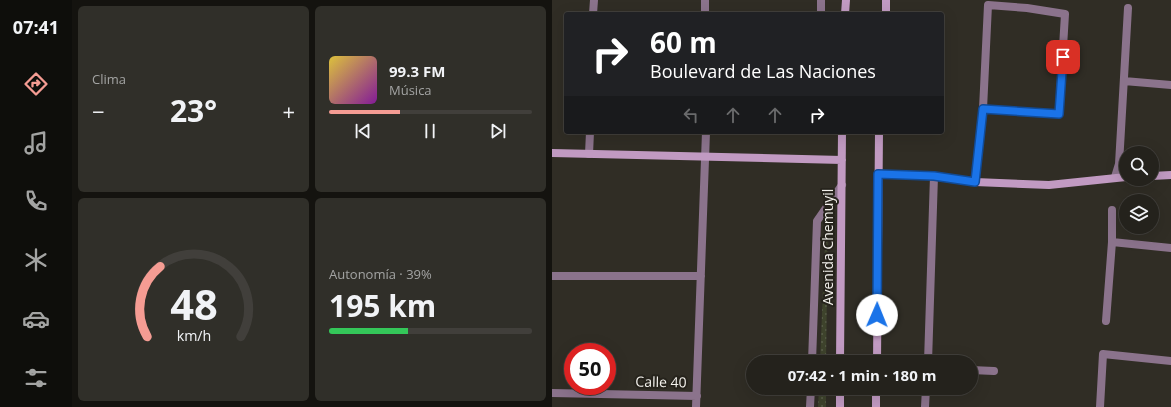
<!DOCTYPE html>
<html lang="es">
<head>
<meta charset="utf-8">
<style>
  body { margin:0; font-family:"Open Sans",sans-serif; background:#302f29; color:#f1f3f6; height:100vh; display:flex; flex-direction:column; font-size:15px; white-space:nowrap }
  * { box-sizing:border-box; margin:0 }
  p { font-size:13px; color:#a3a4a3 }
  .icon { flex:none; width:22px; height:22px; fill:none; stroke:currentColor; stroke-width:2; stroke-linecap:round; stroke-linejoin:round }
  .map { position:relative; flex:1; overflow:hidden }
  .drawer { display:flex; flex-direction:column; gap:6px; padding:6px; background:#14130f; width:480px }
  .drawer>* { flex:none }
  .guide { position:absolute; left:12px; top:12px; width:380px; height:122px; border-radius:4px; box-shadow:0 4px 16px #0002,0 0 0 1px #413f3b; background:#202124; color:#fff; overflow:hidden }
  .buttons { position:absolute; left:567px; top:146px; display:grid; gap:8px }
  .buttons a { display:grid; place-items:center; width:40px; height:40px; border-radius:50%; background:#24221c; box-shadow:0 4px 16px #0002,0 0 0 1px #413f3b; font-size:20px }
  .speed { position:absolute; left:12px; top:343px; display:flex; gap:8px; font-size:20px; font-weight:700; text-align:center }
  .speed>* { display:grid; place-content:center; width:52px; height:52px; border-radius:50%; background:#24221c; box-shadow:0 4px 16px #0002,0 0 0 1px #413f3b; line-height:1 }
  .speed .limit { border:6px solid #d22; background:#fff; color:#111 }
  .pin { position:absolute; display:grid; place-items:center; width:34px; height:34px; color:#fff; margin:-17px; border-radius:8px; box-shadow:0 2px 6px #0006 }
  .me { position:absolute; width:44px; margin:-22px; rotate:1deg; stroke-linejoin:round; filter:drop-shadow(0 0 3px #0008) }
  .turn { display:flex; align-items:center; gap:14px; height:84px; padding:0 20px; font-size:18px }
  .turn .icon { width:52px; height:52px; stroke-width:2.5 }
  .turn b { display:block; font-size:28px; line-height:34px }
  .lanes { display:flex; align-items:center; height:38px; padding:0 20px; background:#0003; justify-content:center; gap:20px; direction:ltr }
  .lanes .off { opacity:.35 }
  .big { font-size:30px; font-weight:700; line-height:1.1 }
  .drawer .widget { flex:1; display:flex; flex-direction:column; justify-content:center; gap:6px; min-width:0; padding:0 14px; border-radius:6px; background:#302f29 }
  .drawer .dial { align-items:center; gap:0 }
  .dial svg { height:104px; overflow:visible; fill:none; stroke:#413f3b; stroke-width:7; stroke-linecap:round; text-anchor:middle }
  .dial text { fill:#f1f3f6; stroke:none }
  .song { display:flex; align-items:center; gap:12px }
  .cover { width:48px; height:48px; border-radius:6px; background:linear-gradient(135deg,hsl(50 70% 55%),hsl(290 70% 35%)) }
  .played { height:4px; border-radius:2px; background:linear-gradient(90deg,#f59c93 35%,#413f3b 35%) }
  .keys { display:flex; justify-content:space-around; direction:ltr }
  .heat { display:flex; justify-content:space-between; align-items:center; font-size:22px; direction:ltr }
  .charge { height:6px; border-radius:3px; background:linear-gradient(90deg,#34c759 39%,#413f3b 0) }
  .drawer .tiles { flex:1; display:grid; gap:6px; grid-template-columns:repeat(2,1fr) }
  .trip { position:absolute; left:194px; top:355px; width:232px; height:40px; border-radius:20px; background:#24221c; box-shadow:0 4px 16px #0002,0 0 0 1px #413f3b; font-weight:700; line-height:40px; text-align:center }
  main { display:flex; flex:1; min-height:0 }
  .tabs { display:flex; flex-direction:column; width:72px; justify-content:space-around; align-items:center; background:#0e0e0b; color:#a3a4a3 }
  .tabs .icon { width:28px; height:28px }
  .tabs .on { color:#f59c93 }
  .tabs b { font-size:18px; color:#f1f3f6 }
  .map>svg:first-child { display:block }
  .grass { fill:url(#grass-dots) }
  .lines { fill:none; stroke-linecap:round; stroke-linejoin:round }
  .street { stroke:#8b738c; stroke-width:8 }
  .secondary { stroke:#c19ac2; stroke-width:8 }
  .route-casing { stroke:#114b97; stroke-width:10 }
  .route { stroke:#1a73e8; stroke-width:7 }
  .labels { text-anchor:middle; stroke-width:4; stroke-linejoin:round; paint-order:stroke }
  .street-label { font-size:14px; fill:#f4f2ed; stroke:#26231c }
</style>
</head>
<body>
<main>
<nav class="tabs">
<b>07:41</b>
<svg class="icon on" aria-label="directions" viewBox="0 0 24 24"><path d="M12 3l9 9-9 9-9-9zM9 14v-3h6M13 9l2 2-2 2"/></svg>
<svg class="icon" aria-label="music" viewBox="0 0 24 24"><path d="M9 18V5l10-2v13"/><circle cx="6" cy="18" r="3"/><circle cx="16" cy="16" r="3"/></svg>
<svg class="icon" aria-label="phone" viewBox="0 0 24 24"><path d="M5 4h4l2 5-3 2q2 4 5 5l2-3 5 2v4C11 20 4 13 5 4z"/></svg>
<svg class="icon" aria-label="climate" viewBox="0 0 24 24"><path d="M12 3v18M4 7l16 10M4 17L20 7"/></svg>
<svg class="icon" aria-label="car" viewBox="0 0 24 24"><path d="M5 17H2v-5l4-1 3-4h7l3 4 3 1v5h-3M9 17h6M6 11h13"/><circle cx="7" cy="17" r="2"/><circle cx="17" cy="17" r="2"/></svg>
<svg class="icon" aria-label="filters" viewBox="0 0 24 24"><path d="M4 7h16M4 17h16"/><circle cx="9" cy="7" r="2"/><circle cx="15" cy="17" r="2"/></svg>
</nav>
<section class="drawer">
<div class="tiles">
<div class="widget"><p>Clima</p>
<div class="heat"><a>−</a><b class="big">23°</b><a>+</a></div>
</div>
<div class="widget">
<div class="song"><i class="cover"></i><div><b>99.3 FM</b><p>Música</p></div></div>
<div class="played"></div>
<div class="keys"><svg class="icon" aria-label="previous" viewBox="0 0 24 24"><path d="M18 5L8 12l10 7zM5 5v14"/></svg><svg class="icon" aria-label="pause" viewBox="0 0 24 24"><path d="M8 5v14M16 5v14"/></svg><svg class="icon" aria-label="next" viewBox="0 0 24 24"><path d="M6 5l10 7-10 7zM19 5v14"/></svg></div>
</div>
<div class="widget dial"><svg viewBox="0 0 100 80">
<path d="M14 69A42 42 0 1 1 86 69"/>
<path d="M14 69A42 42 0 0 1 24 15" stroke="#f59c93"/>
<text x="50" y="56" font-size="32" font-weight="700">48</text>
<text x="50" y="72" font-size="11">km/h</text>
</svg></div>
<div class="widget"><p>Autonomía · 39%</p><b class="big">195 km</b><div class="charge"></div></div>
</div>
</section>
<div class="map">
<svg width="619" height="407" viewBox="0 0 619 407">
  <defs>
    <pattern id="grass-dots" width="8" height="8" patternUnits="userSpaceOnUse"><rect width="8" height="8" fill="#3e432c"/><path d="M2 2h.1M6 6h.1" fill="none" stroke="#5a5f4b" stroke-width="1.8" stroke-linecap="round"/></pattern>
  </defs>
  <rect width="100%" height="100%" fill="#302d25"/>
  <path class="grass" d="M276,215L274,362H268L274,218Z
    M267,388H274V407H266Z"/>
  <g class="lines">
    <path class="street" d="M153,0V14
      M41,14L42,0
      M269,14V0
      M572,81L619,85
      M37,154L38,132
      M563,177L567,164L576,8
      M423,182L431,109L436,5L475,8L513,14L507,114L431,109
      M560,210V242
      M0,276H149
      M554,321L560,242L619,248
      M260,362L265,221L290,185
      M376,362L382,176
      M419,370L442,371
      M0,393L145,396
      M144,407L154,132
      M258,407L259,388
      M373,407L374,388
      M548,407L551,354L619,361"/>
    <path class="secondary" d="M293,14L294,0
      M334,14V0
      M0,153L290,160
      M326,174L382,176L423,182L497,185L574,177
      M600,176L619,175
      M288,362L290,132
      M325,362L327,132
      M288,407V388
      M324,407V388"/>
  </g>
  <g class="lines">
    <g class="route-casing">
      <path id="route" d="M325,315L326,174L382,176L423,182L431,109L507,114L511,57"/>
    </g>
    <use href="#route" class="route"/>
  </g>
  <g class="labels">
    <g class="street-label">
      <text transform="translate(276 247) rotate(-90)" y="5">Avenida Chemuyil</text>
      <text transform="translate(109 382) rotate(1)" y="5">Calle 40</text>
    </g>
  </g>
</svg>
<div class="buttons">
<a><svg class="icon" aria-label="search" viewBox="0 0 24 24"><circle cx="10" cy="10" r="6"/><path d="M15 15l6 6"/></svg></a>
<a><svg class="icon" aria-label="layers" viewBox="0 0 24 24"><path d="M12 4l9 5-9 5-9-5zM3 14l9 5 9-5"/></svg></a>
</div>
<div class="speed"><div class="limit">50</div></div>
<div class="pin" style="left:511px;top:57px;background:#d93025"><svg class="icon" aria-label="arrive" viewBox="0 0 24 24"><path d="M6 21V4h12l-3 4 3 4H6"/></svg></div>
<svg class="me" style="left:325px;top:315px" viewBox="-20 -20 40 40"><circle r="19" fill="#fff"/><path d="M0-13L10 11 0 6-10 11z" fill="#1a73e8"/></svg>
<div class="trip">07:42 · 1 min · 180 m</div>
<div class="guide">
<div class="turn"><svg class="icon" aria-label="right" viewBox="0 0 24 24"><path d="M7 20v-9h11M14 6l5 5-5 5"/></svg><div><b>60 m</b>Boulevard de Las Naciones</div></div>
<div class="lanes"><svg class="icon off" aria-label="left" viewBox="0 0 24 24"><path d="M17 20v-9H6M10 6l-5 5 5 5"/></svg><svg class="icon off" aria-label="ahead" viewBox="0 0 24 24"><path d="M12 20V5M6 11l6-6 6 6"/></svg><svg class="icon off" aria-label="ahead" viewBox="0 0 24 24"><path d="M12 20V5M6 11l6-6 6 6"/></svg><svg class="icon" aria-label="right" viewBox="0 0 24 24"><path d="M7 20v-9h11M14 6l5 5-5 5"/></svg></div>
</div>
</div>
</main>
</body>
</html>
